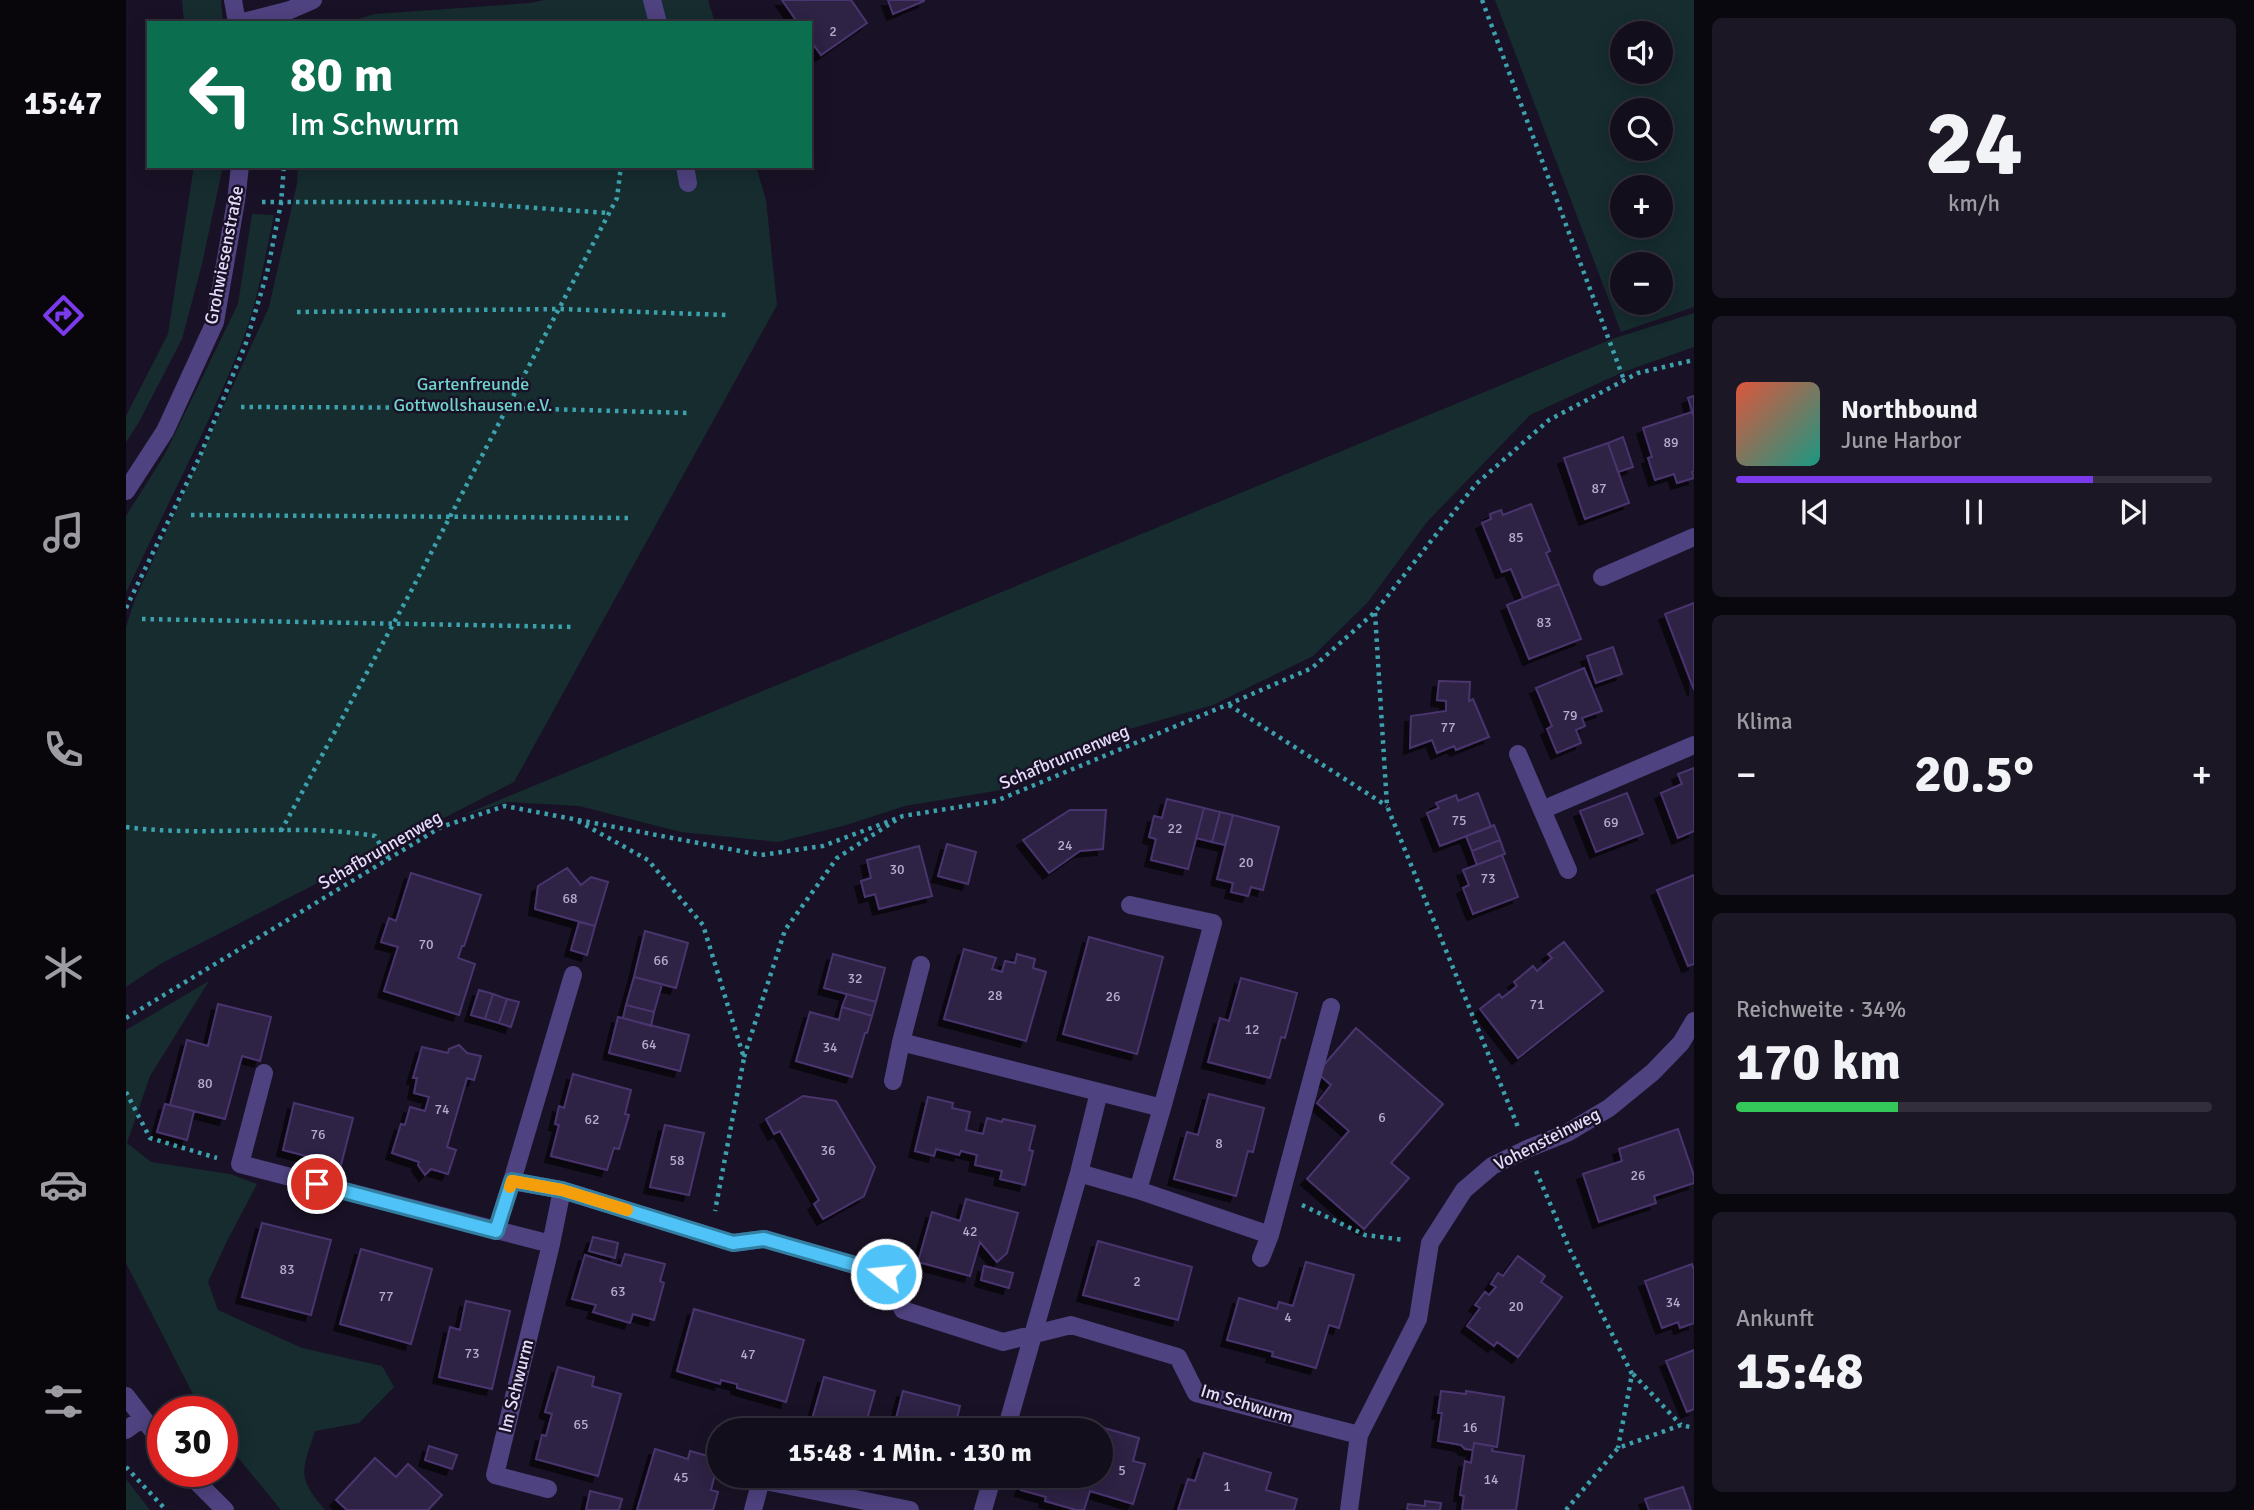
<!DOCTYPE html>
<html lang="de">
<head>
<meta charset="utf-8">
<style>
  body { margin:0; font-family:Signika,sans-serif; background:#1c1725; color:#f1f3f6; height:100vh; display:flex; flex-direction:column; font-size:26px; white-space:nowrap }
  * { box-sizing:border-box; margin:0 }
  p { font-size:23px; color:#9d9ca3 }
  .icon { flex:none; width:38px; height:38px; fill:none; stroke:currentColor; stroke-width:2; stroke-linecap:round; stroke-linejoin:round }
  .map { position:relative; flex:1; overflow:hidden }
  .details { display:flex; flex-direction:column; gap:18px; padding:18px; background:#0a080f; width:560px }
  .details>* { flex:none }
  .guide { position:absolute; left:21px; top:21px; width:665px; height:147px; border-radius:0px; box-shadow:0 4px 18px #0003,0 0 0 2px #322e3b; background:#0b6e4f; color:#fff; overflow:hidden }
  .fabs { position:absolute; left:1484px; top:21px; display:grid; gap:14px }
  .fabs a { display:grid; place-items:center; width:63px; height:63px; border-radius:50%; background:#130e1c; box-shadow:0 4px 18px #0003,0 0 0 2px #322e3b; font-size:35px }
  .speed { position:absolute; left:21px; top:1396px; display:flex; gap:14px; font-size:35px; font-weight:700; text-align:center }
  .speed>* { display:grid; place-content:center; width:91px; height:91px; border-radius:50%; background:#130e1c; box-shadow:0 4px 18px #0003,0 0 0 2px #322e3b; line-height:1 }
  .speed .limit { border:10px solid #d22; background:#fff; color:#111 }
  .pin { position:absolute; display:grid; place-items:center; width:60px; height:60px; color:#fff; margin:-30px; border:4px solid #fff; border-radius:50%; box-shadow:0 2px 7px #0007 }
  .me { position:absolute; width:77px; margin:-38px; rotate:286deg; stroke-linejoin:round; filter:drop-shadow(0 0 5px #0008) }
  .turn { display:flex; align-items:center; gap:24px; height:147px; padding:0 28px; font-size:32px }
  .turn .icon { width:91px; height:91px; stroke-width:2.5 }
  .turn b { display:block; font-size:49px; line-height:60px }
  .big { font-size:52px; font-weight:700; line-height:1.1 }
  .details .card { flex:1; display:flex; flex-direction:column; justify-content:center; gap:10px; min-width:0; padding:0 24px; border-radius:10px; background:#1c1725 }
  .details .dial { align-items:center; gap:0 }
  .dial b { font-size:91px; line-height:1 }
  .song { display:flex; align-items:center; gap:21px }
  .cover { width:84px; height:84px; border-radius:10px; background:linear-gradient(135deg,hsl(10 70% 55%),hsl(170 70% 35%)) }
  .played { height:7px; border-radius:4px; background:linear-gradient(90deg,#7c3aed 75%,#322e3b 75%) }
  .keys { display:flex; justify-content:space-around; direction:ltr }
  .heat { display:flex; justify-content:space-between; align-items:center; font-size:38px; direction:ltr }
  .charge { height:10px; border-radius:5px; background:linear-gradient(90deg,#34c759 34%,#322e3b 0) }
  .trip { position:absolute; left:581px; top:1418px; width:406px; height:70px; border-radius:35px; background:#130e1c; box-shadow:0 4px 18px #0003,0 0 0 2px #322e3b; font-weight:700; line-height:70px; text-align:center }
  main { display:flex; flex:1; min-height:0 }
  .tabs { display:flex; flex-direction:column; width:126px; justify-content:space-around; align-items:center; background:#08060b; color:#9d9ca3 }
  .tabs .icon { width:49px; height:49px }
  .tabs .current { color:#7c3aed }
  .tabs b { font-size:32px; color:#f1f3f6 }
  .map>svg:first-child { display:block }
  .green { fill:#162c2f; fill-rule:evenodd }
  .building { fill:#2e2045; stroke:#4a356e; stroke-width:2; filter:url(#shadow) }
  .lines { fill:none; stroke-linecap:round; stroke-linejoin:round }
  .path { stroke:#3da1ad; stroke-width:4.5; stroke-dasharray:3.5 5; stroke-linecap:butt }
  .minor { stroke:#4f4280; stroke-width:18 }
  .route-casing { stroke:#337fa1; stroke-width:18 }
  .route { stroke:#4fc3f7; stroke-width:12 }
  .slow { stroke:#f59e0b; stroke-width:12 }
  .labels { text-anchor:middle; stroke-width:5; stroke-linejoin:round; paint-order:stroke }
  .number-label { font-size:14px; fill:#b6acce }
  .street-label { font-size:18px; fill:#e4dbfb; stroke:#191226 }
  .park-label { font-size:18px; fill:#6ed4cc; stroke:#191226 }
</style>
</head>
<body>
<main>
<nav class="tabs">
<b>15:47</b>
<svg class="icon current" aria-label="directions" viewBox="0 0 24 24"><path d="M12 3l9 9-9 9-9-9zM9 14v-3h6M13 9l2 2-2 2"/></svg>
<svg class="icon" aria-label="music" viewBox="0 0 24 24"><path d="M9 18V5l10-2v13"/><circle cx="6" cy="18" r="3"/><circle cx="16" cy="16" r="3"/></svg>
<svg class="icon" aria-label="phone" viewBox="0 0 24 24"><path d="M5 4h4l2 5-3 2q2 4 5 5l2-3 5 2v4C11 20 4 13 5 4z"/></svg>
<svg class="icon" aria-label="climate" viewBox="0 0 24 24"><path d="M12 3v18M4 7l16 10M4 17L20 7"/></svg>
<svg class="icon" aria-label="car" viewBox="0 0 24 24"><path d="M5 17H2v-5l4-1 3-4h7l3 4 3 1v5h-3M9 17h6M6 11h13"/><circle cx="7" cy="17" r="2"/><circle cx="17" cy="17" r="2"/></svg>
<svg class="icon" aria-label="filters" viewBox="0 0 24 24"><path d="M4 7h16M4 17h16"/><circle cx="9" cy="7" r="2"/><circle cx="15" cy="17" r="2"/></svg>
</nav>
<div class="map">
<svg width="1568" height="1510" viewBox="0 0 1568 1510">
  <defs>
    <filter id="shadow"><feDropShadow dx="-6" dy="6" stdDeviation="0" flood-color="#0009"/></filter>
  </defs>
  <rect width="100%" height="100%" fill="#191226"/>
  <path class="green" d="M56,0H95L97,23H58Z
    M418,0H582L589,23H218L249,14L404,3Z
    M1369,0H1568V307L1495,332ZM1535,33V72H1496V33ZM1535,110V149H1496V110ZM1535,187V226H1496V187ZM1535,264V303H1496V264Z
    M68,166H97L76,264L56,339L13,422L0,442V416L42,334Z
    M172,166H630L640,200L651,305L388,782L36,963L0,987V627L9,599L143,307L171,184Z
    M126,214L148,215C139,258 131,304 115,345C81,430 38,510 0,593V516L39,454L112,304Z
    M1568,313V347L1497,372L1404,415L1301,522L1242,602L1187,656L1087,705L1000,730L948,758L875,790L779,806L717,826L652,842L555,832L453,806L381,802L335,816L1486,339Z
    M83,981L24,1076L1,1143L25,1162L104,1174L131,1184L101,1241L82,1282L92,1310L176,1348L256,1366L268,1387L233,1423L189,1431C176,1472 170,1476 199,1510H155L96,1438V1412H76L0,1263V1030Z
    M0,1479L24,1510H0Z"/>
  <path class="building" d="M656,0H725L741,23L695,55L684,40V23H672Z
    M762,0H798V1L767,14Z
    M1568,396V417L1562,398Z
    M1566,412L1568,417V471L1566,472L1568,478L1551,483L1548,474L1529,480L1522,458L1526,457L1517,428Z
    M1497,437L1507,467L1492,472L1482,443Z
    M1482,443L1503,503L1459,519L1438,458Z
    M1405,504L1424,551L1420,553L1433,584L1397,598L1385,569L1376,572L1356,523L1365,519L1364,514L1375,510L1377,515Z
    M1433,584L1455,639L1403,659L1381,605Z
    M1568,603V690L1539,614Z
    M1487,647L1496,674L1470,683L1461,656Z
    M1458,668L1476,711L1456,718L1459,726L1450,730L1455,743L1431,753L1421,729L1426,726L1410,688Z
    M1313,681L1344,682L1343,701L1347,699L1363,737L1330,750L1328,746L1311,753L1306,740L1284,748L1285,716L1320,711V701L1311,700Z
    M1568,768V831L1552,838L1535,793L1556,784L1552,774Z
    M1352,793L1365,827L1314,846L1301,813L1313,808L1310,803L1330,795L1332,801Z
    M1501,793L1517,834L1470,852L1454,811Z
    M1041,799L1078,808L1062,869L1025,860L1030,839L1023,837L1028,816L1036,818Z
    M1078,808L1094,812L1086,842L1070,838Z
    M944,810H980L977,849L954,851L923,873L897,840Z
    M1094,812L1107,815L1099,845L1086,842Z
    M1107,815L1153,827L1137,890L1125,887L1122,896L1105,892L1107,883L1091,879Z
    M1368,825L1374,840L1346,851L1340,836Z
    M1374,840L1379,854L1351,865L1346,851Z
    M821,844L850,852L842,884L812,876Z
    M793,846L806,896L753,909L749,894L739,897L735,881L745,878L741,860Z
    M1376,855L1392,897L1347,914L1337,888L1343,885L1337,870Z
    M441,868L455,885L465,877L482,882L469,926L409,909L412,886Z
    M285,873L355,895L338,946H336L332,958L349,964L333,1015L258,991L272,947L255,942L263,918L270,921Z
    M1568,875V964L1562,966L1531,890Z
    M453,922L469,926L461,955L445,950Z
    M519,931L562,943L550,988L508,977Z
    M963,937L1037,957L1011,1054L937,1034Z
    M1438,942L1477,991L1392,1058L1354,1009L1373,994L1376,998L1391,986L1388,982L1407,966L1411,971L1426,958L1422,954Z
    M838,949L870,958L866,969L876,972L879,961L889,963L891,954L909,959L907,968L920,972L900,1041L818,1019Z
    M707,954L759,968L750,1002L698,988Z
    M508,977L536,984L528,1012L500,1005Z
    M1115,978L1171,993L1159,1038L1155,1037L1144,1078L1082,1062L1094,1018L1103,1021Z
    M353,990L367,994L359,1019L345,1015Z
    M367,994L381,999L373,1023L359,1019Z
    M721,994L750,1002L746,1016L716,1007Z
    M381,999L393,1002L385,1027L373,1023Z
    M92,1004L145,1017L134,1061L116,1056L99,1119L44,1105L61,1040L82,1046Z
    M500,1005L528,1012L525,1026L497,1018Z
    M716,1007L746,1016L741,1033H739L726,1077L670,1061L684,1012L713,1020Z
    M492,1017L563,1035L554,1071L483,1053Z
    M1230,1028L1317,1104L1265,1163L1283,1178L1238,1229L1181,1179L1223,1131L1191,1103L1205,1085L1191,1073Z
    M333,1045L341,1053L355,1056L348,1080L341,1078L321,1147L330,1150L322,1174L305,1169L299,1175L292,1165L293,1162L266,1153L275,1124L279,1125L284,1107L299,1111L303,1097L288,1093L291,1078H287L296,1047L322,1053L323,1049Z
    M447,1074L505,1090L499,1114L503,1115L493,1149L488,1148L481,1170L425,1156L433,1125L429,1124L433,1106L438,1108Z
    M1083,1094L1138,1108L1127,1152L1122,1151L1110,1196L1048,1179L1061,1132L1072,1135Z
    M677,1096L710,1101L749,1167L738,1196L697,1219L688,1204L693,1200L654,1131L648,1134L640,1119Z
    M802,1097L827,1103L826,1108L844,1112L840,1130L857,1134L861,1118L876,1122L877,1119L909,1126L903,1150L907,1151L899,1185L874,1179L876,1171L849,1165L851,1155L835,1151L833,1155L810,1149L808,1156L789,1151Z
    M168,1103L227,1118L215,1165L157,1150Z
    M39,1104L68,1111L61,1140L31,1132Z
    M539,1125L578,1133L563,1195L524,1187Z
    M1552,1129L1568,1176V1183L1528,1196L1530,1203L1473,1222L1457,1174L1496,1161L1493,1149Z
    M840,1199L892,1213L881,1253L871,1262L854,1242L844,1276L792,1262L806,1212L834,1221Z
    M136,1223L205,1240L185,1315L116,1297Z
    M467,1237L492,1243L489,1258L463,1251Z
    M972,1241L1066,1267L1052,1320L957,1295Z
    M235,1249L306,1269L285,1344L214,1324Z
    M499,1254L539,1264L534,1281L538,1283L528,1320L507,1314L504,1323L467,1312L470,1305L446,1299L459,1255L495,1266Z
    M1392,1256L1419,1276L1415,1282L1436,1297L1392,1357L1371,1342L1368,1346L1341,1326L1354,1308L1349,1305L1359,1292L1363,1295L1370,1287L1365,1284L1372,1273L1377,1276Z
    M1180,1262L1228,1275L1213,1328L1203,1325L1190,1368L1146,1356L1147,1352L1101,1340L1113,1298L1151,1309L1153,1302L1167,1306Z
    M1566,1264L1568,1270V1323L1554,1328L1552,1322L1536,1328L1519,1281Z
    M858,1266L887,1273L883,1288L855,1280Z
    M340,1301L384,1311L366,1389L313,1377L324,1327L334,1330Z
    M568,1309L678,1340L660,1402L611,1388V1384L595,1380L594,1384L551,1371Z
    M1568,1350V1409L1561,1412L1540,1361Z
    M432,1367L468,1377L466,1386L495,1394L472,1476L410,1459L416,1435L420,1436L426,1414L419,1412Z
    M698,1377L749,1391L738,1430H683Z
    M777,1391L834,1406L828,1430H767Z
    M1315,1391L1340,1394V1391L1378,1397L1371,1447L1348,1443L1347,1450L1339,1449L1335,1445L1312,1441L1316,1413H1312Z
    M950,1420L1013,1438L1007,1461L1019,1464L1007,1504L964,1491L958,1510H950L919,1501L920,1497L895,1490L900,1475H975V1430H947Z
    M1348,1443L1367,1446L1366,1451L1398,1456L1390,1510H1336L1338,1496L1334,1495L1339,1461L1345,1463Z
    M303,1446L331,1455L326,1469L299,1460Z
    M529,1449L562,1459L564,1451L593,1459L585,1490L592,1492L587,1510H511Z
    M1078,1453L1145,1473L1140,1490L1171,1499L1168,1510H1052L1062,1479L1069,1481Z
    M249,1458L270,1477L282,1464L316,1495L302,1510H221L210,1500Z
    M756,1475H782L777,1481Z
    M1557,1487L1565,1510H1523L1519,1499Z
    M464,1491L496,1499L493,1510H460Z
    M1299,1501L1315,1503L1314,1510H1281L1282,1504L1299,1506Z"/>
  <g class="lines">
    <path class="path" d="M1356,0L1498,380
      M136,202H324L483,213
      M171,312L433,309L600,315
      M115,407L381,408L565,413
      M65,515L507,518
      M0,608L74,456L120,343L141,273L155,203L158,166
      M1249,613L1261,806L1392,1127
      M16,619L449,627
      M1103,705L1261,806
      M452,821L522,860L577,925L618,1058L589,1211
      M0,827C82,838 167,822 249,836L263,859
      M155,831L284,593L491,198L495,166
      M0,1018L315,827L379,806L635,855L697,846L777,816L870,801L1103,704L1186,668L1249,612L1350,484L1423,420L1512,373L1568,360
      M618,1057L659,930L711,858L770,820
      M0,1092L24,1138L91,1158
      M1410,1171L1444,1250L1506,1374L1492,1448
      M1176,1205L1239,1235L1279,1240
      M1507,1374L1555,1425
      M0,1467L40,1510
      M1440,1510L1492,1448L1555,1425L1568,1428"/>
    <path class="minor" d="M107,0L111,23
      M526,0L532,23
      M113,23L164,10L187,0
      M559,166L562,183
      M0,491L39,431L89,322L110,201L114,166
      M1476,577L1568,537
      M1392,754L1416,810
      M1442,870L1416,810L1568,745
      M795,965L775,1042L973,1092
      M447,975L386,1181L436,1190L607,1243L638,1239L760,1274L777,1310L877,1342L945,1325L1052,1357L1070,1393L1233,1435
      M138,1073L114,1164L425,1244L436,1190
      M767,1081L775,1042
      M953,1173L1012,1190L1144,1235L1205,1007
      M1012,1190L1036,1108
      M370,1231L386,1181
      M1135,1258L1144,1235
      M0,1396L37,1444
      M0,1430L17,1418
      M880,1430L953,1173L973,1092L1036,1108L1087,923L1004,905
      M61,1472L99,1510
      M422,1489L369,1475L425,1244
      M627,1510L635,1480L784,1510
      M857,1510L867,1475
      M1223,1510L1233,1435L1292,1319L1304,1243L1338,1190L1366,1166L1401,1149L1441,1133L1483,1108L1527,1072L1555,1043L1568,1021"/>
  </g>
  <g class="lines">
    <g class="route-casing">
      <path id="route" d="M191,1184L370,1231L386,1181L436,1190L607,1243L638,1239L760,1274"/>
    </g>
    <use href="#route" class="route"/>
    <path class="slow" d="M384,1187L386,1181L436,1190L501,1210"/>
  </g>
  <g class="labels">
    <g class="number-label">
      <text x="707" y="36">2</text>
      <text x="1545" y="447">89</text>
      <text x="1473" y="493">87</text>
      <text x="1390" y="542">85</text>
      <text x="1418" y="627">83</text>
      <text x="1444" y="720">79</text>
      <text x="1322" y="732">77</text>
      <text x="1333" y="825">75</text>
      <text x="1485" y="827">69</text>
      <text x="1049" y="833">22</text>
      <text x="939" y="850">24</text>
      <text x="1120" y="867">20</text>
      <text x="771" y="874">30</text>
      <text x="1362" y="883">73</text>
      <text x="444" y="903">68</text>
      <text x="300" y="949">70</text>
      <text x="535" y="965">66</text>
      <text x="729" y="983">32</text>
      <text x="869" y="1000">28</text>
      <text x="987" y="1001">26</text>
      <text x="1411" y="1009">71</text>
      <text x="1126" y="1034">12</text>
      <text x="523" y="1049">64</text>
      <text x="704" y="1052">34</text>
      <text x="79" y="1088">80</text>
      <text x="316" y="1114">74</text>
      <text x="1256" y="1122">6</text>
      <text x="466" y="1124">62</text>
      <text x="192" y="1139">76</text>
      <text x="1093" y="1148">8</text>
      <text x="702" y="1155">36</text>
      <text x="551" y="1165">58</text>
      <text x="1512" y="1180">26</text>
      <text x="844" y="1236">42</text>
      <text x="161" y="1274">83</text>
      <text x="1011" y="1286">2</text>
      <text x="492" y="1296">63</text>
      <text x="260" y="1301">77</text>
      <text x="1547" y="1307">34</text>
      <text x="1390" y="1311">20</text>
      <text x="1162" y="1322">4</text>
      <text x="346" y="1358">73</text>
      <text x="622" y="1359">47</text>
      <text x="455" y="1429">65</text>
      <text x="1344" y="1432">16</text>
      <text x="996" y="1475">5</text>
      <text x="555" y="1482">45</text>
      <text x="1365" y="1484">14</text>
      <text x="1101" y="1491">1</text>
    </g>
    <g class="street-label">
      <text transform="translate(98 255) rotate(-79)" y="6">Grohwiesenstraße</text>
      <text transform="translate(938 757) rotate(-23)" y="6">Schafbrunnenweg</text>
      <text transform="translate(254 850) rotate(-30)" y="6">Schafbrunnenweg</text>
      <text transform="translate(1421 1139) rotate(-27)" y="6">Vohensteinweg</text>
      <text transform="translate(390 1386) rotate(-76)" y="6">Im Schwurm</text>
      <text transform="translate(1121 1404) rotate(17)" y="6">Im Schwurm</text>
    </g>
    <g class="park-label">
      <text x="347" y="390">Gartenfreunde<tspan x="347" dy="21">Gottwollshausen e.V.</tspan></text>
    </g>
  </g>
</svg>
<div class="fabs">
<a><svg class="icon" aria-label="sound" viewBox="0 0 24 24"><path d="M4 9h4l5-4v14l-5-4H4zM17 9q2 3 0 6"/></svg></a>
<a><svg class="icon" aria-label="search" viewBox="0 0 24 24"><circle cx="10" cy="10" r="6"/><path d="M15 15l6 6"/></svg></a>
<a>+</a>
<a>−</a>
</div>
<div class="speed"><div class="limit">30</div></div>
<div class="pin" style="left:191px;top:1184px;background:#d93025"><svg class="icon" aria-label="arrive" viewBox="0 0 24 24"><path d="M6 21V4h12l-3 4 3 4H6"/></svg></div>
<svg class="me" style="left:760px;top:1274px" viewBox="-20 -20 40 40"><circle r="17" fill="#4fc3f7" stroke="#fff" stroke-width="3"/><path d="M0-11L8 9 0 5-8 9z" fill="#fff"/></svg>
<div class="trip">15:48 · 1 Min. · 130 m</div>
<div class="guide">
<div class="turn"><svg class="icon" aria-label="left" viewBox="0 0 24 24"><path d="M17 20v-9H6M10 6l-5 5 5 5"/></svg><div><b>80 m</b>Im Schwurm</div></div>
</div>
</div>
<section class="details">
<div class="card dial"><b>24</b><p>km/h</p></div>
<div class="card">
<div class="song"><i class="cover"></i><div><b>Northbound</b><p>June Harbor</p></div></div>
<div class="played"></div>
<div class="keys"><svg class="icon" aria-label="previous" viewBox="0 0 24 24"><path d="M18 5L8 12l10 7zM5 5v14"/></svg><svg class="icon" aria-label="pause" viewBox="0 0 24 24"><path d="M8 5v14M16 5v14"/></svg><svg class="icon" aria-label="next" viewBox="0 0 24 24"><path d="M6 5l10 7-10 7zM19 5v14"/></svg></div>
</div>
<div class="card"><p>Klima</p>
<div class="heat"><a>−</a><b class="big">20.5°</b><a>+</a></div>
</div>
<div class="card"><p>Reichweite · 34%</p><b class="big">170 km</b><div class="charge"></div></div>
<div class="card"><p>Ankunft</p><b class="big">15:48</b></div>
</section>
</main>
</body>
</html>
